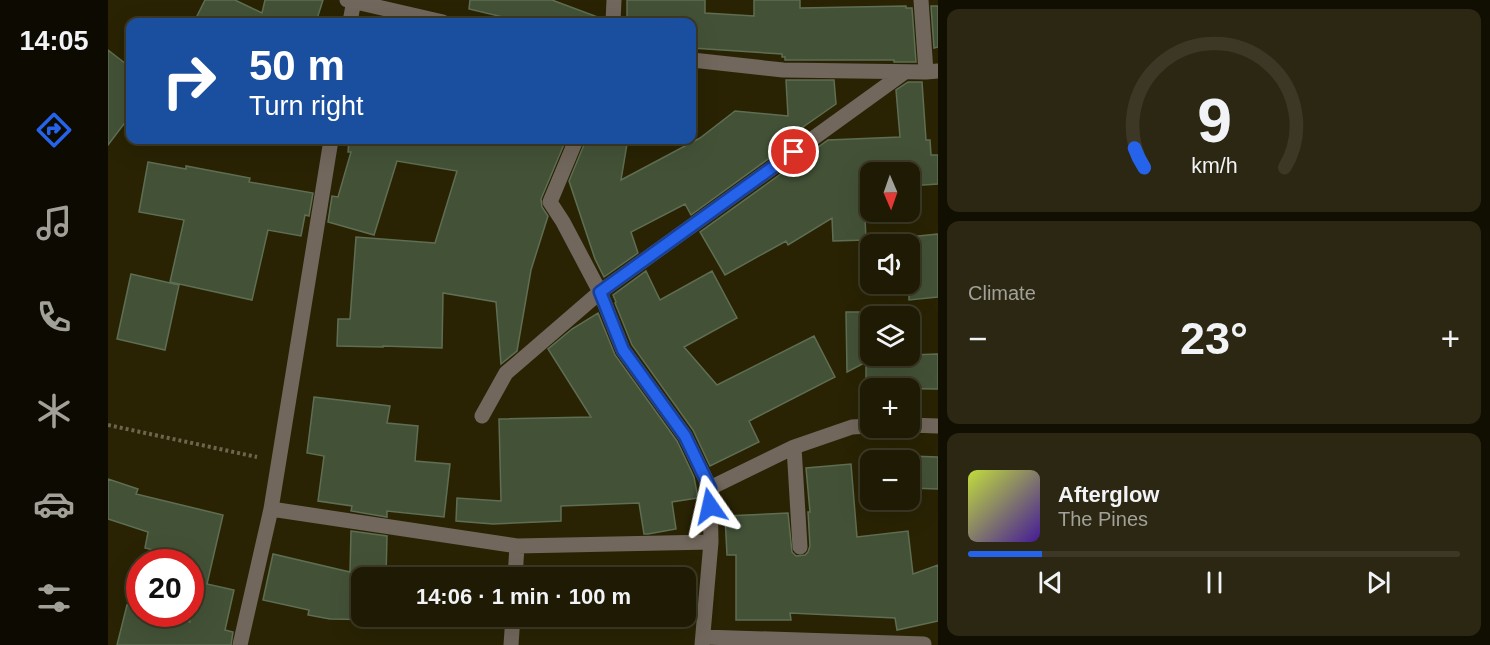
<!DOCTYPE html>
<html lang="en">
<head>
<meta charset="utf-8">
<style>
  body { margin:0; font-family:Arial,sans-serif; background:#2c2712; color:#f1f3f6; height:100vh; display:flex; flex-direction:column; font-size:22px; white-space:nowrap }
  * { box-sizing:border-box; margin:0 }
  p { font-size:20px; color:#a1a19a }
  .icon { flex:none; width:33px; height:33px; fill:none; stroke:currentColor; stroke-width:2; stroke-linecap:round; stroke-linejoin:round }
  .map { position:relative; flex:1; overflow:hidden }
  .drawer { display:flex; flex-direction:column; gap:9px; padding:9px; background:#110e02; width:552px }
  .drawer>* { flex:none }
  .guide { position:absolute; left:18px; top:18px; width:570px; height:126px; border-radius:12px; box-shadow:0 6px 24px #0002,0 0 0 2px #3c3825; background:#1a4fa0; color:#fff; overflow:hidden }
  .needle { width:39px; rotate:178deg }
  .buttons { position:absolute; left:752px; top:162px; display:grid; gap:12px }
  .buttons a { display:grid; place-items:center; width:60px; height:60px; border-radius:12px; background:#1f1a03; box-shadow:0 6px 24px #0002,0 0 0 2px #3c3825; font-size:30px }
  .speed { position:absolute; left:18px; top:549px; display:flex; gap:12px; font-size:30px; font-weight:700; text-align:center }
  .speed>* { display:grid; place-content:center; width:78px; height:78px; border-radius:50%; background:#1f1a03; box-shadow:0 6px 24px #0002,0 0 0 2px #3c3825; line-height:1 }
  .speed .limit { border:9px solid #d22; background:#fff; color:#111 }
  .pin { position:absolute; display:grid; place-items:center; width:51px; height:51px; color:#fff; margin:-26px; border:3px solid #fff; border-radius:50%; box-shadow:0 2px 6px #0007 }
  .me { position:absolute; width:66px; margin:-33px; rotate:349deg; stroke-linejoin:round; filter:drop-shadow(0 0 4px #0008) }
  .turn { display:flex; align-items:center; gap:21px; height:126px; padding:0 24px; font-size:27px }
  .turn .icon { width:78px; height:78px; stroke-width:2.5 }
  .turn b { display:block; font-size:42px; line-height:51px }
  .big { font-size:45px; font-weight:700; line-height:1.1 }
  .drawer .widget { flex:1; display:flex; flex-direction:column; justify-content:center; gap:9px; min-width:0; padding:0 21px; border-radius:12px; background:#2c2712 }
  .drawer .dial { align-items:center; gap:0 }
  .dial svg { height:156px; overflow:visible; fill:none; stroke:#3c3825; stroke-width:7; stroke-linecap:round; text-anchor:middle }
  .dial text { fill:#f1f3f6; stroke:none }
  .song { display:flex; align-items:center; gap:18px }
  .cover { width:72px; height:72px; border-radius:9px; background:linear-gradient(135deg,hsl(70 70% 55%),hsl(260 70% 35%)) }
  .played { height:6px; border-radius:3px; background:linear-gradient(90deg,#2563eb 15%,#3c3825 15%) }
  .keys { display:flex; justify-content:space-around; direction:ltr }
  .heat { display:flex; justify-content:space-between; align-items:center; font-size:33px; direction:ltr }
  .trip { position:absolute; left:243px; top:567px; width:345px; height:60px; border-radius:12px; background:#1f1a03; box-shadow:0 6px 24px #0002,0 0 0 2px #3c3825; font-weight:700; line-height:60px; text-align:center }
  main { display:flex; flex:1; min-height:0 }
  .menu { display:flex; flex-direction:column; width:108px; justify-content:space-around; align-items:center; background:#0c0a01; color:#a1a19a }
  .menu .icon { width:42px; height:42px }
  .menu .on { color:#2563eb }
  .menu b { font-size:27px; color:#f1f3f6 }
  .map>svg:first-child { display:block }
  .building { fill:#435237; stroke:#5f6e52; stroke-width:1.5 }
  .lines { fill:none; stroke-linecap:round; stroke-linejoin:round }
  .path { stroke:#6c674c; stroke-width:4; stroke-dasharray:3 3; stroke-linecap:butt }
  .minor { stroke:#72675c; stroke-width:15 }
  .route-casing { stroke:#184099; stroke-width:15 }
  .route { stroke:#2563eb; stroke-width:10 }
</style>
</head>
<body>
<main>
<nav class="menu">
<b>14:05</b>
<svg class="icon on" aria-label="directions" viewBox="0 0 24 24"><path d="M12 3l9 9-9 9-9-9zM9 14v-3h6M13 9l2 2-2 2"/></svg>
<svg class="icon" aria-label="music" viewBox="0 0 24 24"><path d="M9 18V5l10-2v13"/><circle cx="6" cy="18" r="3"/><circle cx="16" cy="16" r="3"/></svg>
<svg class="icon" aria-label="phone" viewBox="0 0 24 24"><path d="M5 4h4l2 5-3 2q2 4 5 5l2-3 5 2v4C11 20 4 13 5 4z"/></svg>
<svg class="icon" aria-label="climate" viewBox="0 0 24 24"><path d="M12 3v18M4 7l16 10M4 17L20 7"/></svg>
<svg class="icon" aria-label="car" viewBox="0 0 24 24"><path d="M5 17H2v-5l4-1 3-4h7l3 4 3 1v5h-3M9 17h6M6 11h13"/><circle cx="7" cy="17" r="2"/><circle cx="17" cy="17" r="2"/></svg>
<svg class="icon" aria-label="filters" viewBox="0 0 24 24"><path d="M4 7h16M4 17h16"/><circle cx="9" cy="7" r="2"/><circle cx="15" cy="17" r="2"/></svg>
</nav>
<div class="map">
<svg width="830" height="645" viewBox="0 0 830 645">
  <rect width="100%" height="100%" fill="#292304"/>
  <path class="building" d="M97,0H127L154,13L157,0H215L208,22H86Z
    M362,0H444L495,19V22H416L361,9Z
    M519,0H597V13L646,16V0H692V8L798,6V8H804L808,62H786V60H677V57H674V54L584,48V22H519Z
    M823,6H830V47L826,48Z
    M0,50L22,67V116L0,145Z
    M678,80H726L728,104L675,141H685L583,215L577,204L523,232L530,253L496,277L487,259L461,181L478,140H491L519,144L513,180L592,138L627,111L680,116Z
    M800,82H814L818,140H822L823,155H830V184L801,186V172H755L758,240L725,241L724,218L680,245L678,241L617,275L592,232L720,140L792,137L788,90Z
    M241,140H451L457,142L433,199L434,207L440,216L423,270L409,351L393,364L388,302L335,293L334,348L275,346V347L229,346L230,319H242L248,237L327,243L349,171L289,161L266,235L220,222L224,196L230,197L243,152H240Z
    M40,162L78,169V166L142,178L141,182L205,193L201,216L197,215L193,236L160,230L144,300L62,282L76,220L31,212Z
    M830,234V297L801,300V237Z
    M538,271L552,300L604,271L629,318L576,347L609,385L706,336L727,377L641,421L651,442L602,466L585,430L524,345L507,303L508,302L505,295Z
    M23,274L71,285L57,350L9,339Z
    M738,312H761L763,359H801V355L830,354V389L762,388V390H758V362L739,372Z
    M490,313L507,355L569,441L586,477L590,498L564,502L568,529L540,534H536L531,503L453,506V521L385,524L348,521L349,498L393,501L391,419L483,417L440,349L464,329Z
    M206,397L282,406L279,423L310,426L307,461L342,464L336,517L279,511V517L243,511L244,506L210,501L216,456L199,453Z
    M801,456L830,457V489L801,488Z
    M743,464L749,537L800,531L805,574L830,565V621L789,630L787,618L682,613L683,620H628V555H619L617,516L680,513L684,552L688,556L697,555L700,552L702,546L700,512H702L698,468Z
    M0,479L30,489L28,494L115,515L99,584L126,590L117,630L125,632L123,645H9L19,605L32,609V614H51L82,622V559L37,548L40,532L0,519Z
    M243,531L279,536L278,578H254V616H277V620L222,619L200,615L201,610L155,600L165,554L242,572Z"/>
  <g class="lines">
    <path class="path" d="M0,425L149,457"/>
    <path class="minor" d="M239,0L335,22
      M813,0L818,72
      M242,22L246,0
      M505,22L506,0
      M584,60L675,70L818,72L830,71
      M374,416L398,373L492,292L455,222L442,202L468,140
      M801,425L830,426
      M686,447L692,547
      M602,488L686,447L744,427L762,426
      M163,509L409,546L603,542
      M407,578L409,546
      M595,637L816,644
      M132,645L163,509L223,140
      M403,645L405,616
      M594,645L603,542L602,488L577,436L515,350L492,292L797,72"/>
  </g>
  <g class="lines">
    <g class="route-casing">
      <path id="route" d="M602,506V488L577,436L515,350L492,292L686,152"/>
    </g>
    <use href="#route" class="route"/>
  </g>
</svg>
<div class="buttons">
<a><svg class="needle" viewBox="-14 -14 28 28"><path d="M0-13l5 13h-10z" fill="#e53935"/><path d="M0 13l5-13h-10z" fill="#a1a19a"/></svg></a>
<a><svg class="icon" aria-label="sound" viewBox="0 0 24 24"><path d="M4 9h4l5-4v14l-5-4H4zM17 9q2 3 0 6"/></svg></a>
<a><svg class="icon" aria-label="layers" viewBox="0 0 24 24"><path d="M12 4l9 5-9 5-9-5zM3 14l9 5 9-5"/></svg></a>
<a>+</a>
<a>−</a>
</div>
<div class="speed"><div class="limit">20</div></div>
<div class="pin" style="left:686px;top:152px;background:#d93025"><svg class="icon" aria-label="arrive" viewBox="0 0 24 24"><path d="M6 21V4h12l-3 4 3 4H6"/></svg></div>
<svg class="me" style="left:602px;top:506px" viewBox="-20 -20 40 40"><path d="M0-17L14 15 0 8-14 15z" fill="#2563eb" stroke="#fff" stroke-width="4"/></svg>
<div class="trip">14:06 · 1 min · 100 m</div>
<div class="guide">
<div class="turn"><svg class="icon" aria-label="right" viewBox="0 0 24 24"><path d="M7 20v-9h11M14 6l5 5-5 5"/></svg><div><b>50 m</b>Turn right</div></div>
</div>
</div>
<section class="drawer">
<div class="widget dial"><svg viewBox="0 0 100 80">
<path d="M14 69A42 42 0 1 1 86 69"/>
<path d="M14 69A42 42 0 0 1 9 59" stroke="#2563eb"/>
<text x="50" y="56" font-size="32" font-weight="700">9</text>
<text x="50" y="72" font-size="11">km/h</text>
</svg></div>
<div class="widget"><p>Climate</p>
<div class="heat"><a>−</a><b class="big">23°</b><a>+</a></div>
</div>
<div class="widget">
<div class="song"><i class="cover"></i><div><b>Afterglow</b><p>The Pines</p></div></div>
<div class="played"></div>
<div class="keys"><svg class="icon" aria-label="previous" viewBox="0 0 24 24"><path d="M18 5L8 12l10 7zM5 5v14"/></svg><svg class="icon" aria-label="pause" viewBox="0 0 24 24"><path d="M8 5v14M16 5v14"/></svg><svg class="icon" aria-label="next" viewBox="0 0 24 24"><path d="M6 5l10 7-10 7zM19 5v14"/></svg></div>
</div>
</section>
</main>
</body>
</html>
